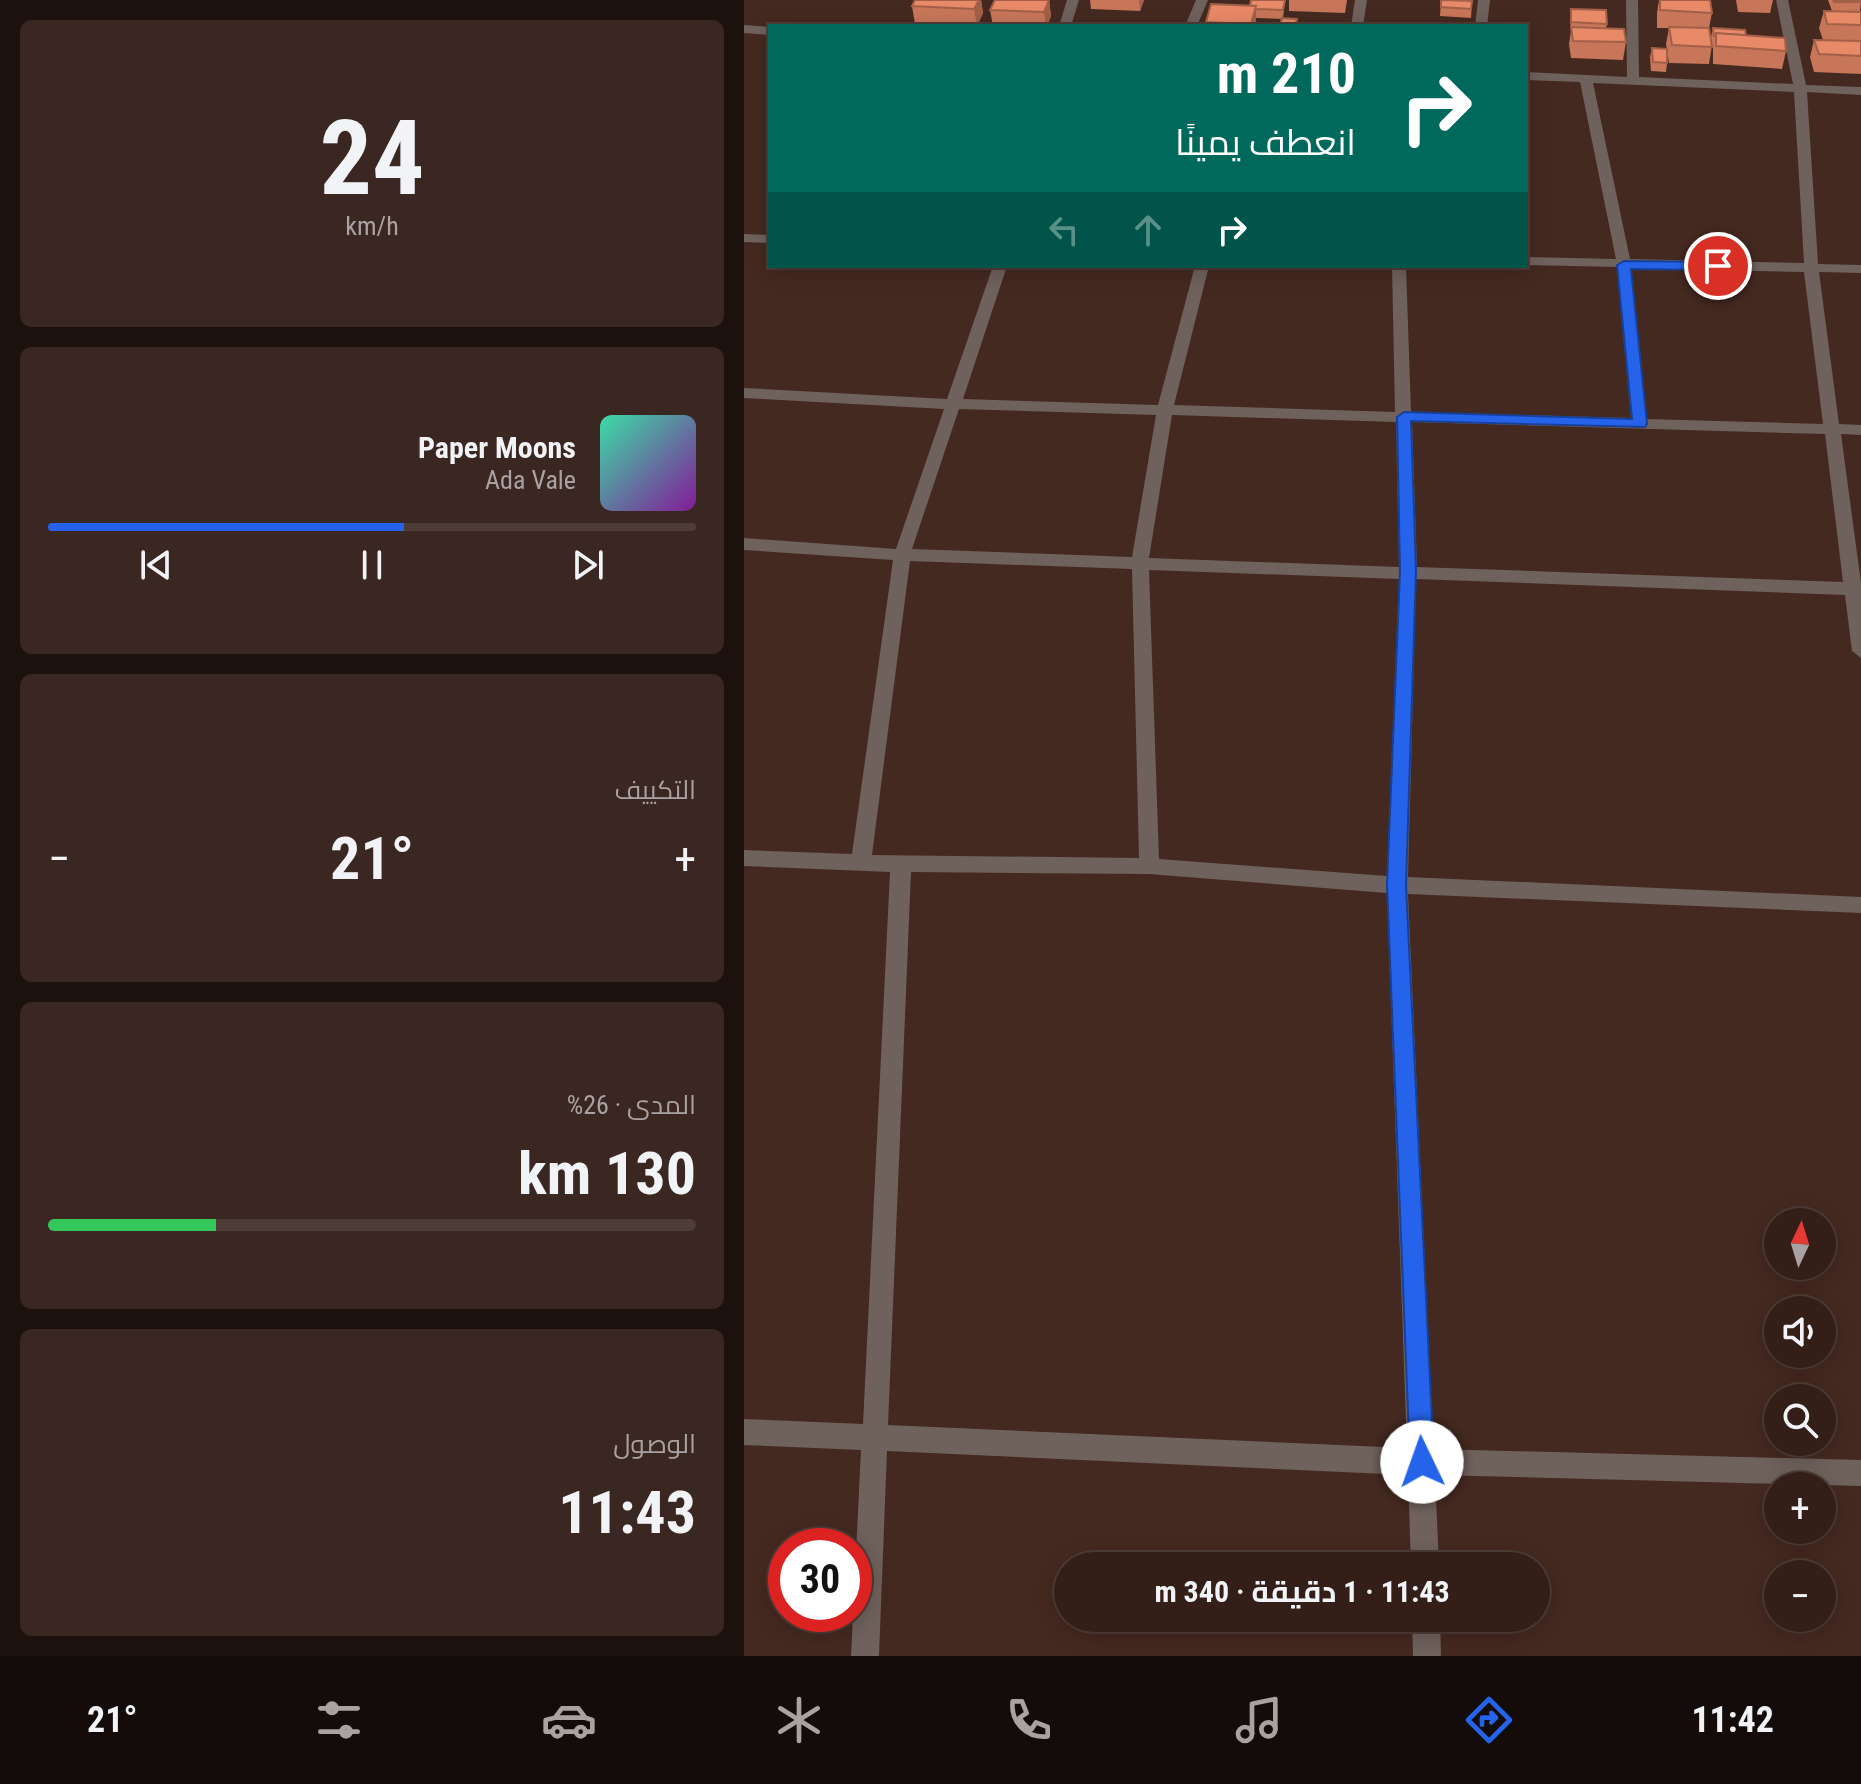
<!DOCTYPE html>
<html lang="ar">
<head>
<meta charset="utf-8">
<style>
  body { margin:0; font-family:"Roboto Condensed",Cairo,sans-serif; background:#3b2721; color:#f1f3f6; direction:rtl; height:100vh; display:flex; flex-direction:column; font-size:30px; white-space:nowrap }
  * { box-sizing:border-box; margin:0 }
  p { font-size:26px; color:#a9a2a2 }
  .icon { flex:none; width:44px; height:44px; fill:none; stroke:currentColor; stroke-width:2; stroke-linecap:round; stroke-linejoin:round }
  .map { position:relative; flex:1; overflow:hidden; direction:ltr }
  .panel { display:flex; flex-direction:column; gap:20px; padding:20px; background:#1c110d; width:744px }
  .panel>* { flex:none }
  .guide { position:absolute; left:24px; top:24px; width:760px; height:244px; border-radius:0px; box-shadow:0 4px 20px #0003,0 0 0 2px #4e3d37; direction:rtl; background:#00695c; color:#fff; overflow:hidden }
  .needle { width:52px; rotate:4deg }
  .fabs { position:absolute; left:1020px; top:1208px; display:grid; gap:16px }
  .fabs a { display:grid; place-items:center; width:72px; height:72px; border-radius:50%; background:#331f18; box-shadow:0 4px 20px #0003,0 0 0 2px #4e3d37; font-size:40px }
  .speed { position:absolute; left:24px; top:1528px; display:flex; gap:16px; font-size:40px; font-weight:700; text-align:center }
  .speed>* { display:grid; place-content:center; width:104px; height:104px; border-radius:50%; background:#331f18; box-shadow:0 4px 20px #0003,0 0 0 2px #4e3d37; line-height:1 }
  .speed .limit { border:12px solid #d22; background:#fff; color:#111 }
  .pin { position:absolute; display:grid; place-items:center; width:68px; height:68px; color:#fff; margin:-34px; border:4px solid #fff; border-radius:50%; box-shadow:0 2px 8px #0007 }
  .me { position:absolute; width:88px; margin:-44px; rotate:357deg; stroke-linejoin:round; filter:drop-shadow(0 0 6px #0008) }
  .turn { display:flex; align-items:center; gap:28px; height:168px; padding:0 40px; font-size:36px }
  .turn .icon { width:104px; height:104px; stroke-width:2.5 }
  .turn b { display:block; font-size:56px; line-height:68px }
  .lanes { display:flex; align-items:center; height:76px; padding:0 40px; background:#0003; justify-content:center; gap:40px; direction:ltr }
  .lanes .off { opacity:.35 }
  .big { font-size:60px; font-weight:700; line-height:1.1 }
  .panel .widget { flex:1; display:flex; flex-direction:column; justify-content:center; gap:12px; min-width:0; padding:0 28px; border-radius:12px; background:#3b2721 }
  .panel .dial { align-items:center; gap:0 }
  .dial b { font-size:104px; line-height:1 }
  .song { display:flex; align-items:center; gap:24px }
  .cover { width:96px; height:96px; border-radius:12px; background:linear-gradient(135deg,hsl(160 70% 55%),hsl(290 70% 35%)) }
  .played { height:8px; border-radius:4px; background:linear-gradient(90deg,#2563eb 55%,#4e3d37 55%) }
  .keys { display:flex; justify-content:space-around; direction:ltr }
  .heat { display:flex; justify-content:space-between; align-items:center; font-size:44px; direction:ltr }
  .charge { height:12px; border-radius:6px; background:linear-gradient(90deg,#34c759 26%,#4e3d37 0) }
  .trip { position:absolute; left:310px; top:1552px; width:496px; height:80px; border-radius:40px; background:#331f18; box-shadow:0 4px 20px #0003,0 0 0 2px #4e3d37; font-weight:700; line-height:80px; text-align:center; direction:rtl }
  .menu { display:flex; height:128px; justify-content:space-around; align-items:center; background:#140c0a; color:#a9a2a2 }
  .menu .icon { width:56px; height:56px }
  .menu .active { color:#2563eb }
  .menu b { font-size:36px; color:#f1f3f6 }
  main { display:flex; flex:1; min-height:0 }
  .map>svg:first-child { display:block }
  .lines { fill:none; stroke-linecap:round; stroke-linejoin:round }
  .minor { fill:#6f615c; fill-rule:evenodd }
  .wall { fill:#c87659 }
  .shaded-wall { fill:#a26048 }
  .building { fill:#e88967; stroke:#a26048; stroke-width:2 }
  .route { fill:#2563eb; stroke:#184099; stroke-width:2 }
</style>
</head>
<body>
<main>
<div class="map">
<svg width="1117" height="1656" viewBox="0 0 1117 1656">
  <rect width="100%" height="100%" fill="#442920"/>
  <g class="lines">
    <path class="minor" d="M323,0H335L327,26H315Z
      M452,0H464L453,26H441Z
      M611,0H623L619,26H607Z
      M734,0H746L743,26H731Z
      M882,0H894L895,77L1049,84L1032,0H1044L1062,85L1117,87V95L1063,92L1074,264L1117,265V273L1075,272L1095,424L1117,425V435L1097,434L1117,583V658L1108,651L1101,595L672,579L664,877L1117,897V913L664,894L689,1449L1117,1460V1486L691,1475L695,1566H667L664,1475L143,1451L135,1656H107L117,1450L0,1445V1419L119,1424L146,872L0,866V850L108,854L149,560L0,550V538L152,549L200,409L0,398V388L203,399L249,266H263L219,399L414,405L451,266H465L430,405L651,412L648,266H662L667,412L887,418L873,267L782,265V257L872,259L836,82L782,80V72L883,77ZM849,83L1050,92L1060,263L886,259ZM887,268L1060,272L1079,424L903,419ZM215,409L412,415L388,557L168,549ZM428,415L652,422L655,567L405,558ZM668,422L1081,434L1099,582L673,567ZM166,561L388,569L395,858L128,855ZM405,570L655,579L643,876L415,859ZM167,872L405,874L643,893L663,1448L144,1425Z
      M0,25L26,27V35L0,33Z
      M0,234L26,235V243L0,242Z
      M668,1618H696L697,1656H669Z"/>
  </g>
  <path class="wall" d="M171,0H237L239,13L233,26L171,24L168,6Z
    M305,0L307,16L303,26H249L246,10Z
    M346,0H400L396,11L347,9Z
    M541,0L539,18L553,19V26H536L538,19L512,18L511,26H462V22Z
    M545,0H603L601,13L545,11Z
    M697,0L728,1L727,18L696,16Z
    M915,0H966L968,13L965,28L967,37L969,28L1002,35L1042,51L1038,69L969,64V45H968L965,64L925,63L922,44L925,28H913V13Z
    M992,0H1029L1026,13L994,12Z
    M1084,0H1117L1116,11H1088Z
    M827,9L863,24L862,28L882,42L879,60L827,58L825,44L827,31L826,18Z
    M1080,11L1117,12V74L1070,72L1066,57L1070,40H1079L1075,28Z
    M908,48L923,63L922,72L907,71L906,57Z"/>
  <path class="shaded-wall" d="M235,0H237L239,13L233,26L230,9Z
    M305,0L307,16L303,26H302L300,12Z
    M395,0H400L396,11Z
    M512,6V24L511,26H508Z"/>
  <path class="building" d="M171,0H235L230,9L168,6Z
    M251,0H305L300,12L246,10Z
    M507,0H541L539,10L511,9L512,6H506Z
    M697,0L728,1L727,9L697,7Z
    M916,0H966L968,13L916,10Z
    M1089,0H1117V2H1090Z
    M467,4L512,6L507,24L462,22Z
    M827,9L862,10L863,24L827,22Z
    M1080,11L1117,12V25L1083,24Z
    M538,18L553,19L551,26H536Z
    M827,27L880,29L882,42L829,41Z
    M925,27L965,28L968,47L928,45Z
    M969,28L1001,30L1002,35L972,33V36H970Z
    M972,33L1041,38L1042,51L972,46Z
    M1070,40L1117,41V56L1075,54Z
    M908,48L923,49V63L909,62Z"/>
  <path class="route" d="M880,261L974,262L980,266L974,270L887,269L903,424L901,427L667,421L672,571L662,885L690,1462L687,1470L678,1474L670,1470L666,1462L643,885L656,571L653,417L660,412L888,419L873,265Z"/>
</svg>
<div class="fabs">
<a><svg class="needle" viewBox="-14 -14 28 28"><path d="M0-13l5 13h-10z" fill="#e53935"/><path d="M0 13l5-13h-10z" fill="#a9a2a2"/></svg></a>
<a><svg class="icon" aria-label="sound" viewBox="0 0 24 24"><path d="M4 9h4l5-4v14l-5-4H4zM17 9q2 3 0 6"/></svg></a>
<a><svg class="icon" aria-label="search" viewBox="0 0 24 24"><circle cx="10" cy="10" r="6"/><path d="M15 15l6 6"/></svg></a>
<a>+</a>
<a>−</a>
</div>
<div class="speed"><div class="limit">30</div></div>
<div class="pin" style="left:974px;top:266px;background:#d93025"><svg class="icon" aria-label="arrive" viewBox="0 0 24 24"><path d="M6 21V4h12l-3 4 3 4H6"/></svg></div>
<svg class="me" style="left:678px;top:1462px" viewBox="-20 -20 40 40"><circle r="19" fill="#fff"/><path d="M0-13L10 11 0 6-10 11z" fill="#2563eb"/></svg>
<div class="trip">11:43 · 1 دقيقة · 340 m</div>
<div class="guide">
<div class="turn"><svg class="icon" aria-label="right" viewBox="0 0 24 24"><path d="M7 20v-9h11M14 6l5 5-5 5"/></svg><div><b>210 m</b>انعطف يمينًا</div></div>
<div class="lanes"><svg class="icon off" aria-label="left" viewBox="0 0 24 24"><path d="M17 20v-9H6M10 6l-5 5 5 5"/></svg><svg class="icon off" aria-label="ahead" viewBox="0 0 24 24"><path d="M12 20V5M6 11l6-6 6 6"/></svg><svg class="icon" aria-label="right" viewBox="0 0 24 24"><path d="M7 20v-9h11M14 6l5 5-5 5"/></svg></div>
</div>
</div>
<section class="panel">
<div class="widget dial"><b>24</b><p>km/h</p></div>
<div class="widget">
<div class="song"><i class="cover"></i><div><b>Paper Moons</b><p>Ada Vale</p></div></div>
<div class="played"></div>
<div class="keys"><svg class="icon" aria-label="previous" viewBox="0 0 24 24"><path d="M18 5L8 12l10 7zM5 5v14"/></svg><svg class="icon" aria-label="pause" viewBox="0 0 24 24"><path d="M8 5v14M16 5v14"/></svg><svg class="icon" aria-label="next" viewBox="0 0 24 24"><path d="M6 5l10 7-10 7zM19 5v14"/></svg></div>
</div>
<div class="widget"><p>التكييف</p>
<div class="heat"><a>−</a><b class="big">21°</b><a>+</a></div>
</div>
<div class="widget"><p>المدى · 26%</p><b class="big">130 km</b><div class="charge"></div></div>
<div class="widget"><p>الوصول</p><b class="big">11:43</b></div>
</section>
</main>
<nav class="menu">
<b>11:42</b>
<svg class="icon active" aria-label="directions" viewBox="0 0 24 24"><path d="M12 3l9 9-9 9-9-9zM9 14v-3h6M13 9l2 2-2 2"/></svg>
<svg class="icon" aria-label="music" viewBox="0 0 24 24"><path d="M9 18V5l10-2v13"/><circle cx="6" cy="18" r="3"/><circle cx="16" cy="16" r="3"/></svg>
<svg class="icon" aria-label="phone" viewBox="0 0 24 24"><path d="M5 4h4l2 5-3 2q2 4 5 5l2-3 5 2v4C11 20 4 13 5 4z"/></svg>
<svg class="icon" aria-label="climate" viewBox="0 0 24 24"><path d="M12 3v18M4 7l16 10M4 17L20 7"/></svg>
<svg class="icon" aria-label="car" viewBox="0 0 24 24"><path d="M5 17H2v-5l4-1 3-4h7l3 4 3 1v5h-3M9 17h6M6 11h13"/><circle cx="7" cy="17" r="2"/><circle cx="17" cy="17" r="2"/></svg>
<svg class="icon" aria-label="filters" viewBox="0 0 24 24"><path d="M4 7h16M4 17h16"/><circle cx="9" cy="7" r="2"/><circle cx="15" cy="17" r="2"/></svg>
<b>21°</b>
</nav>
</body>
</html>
